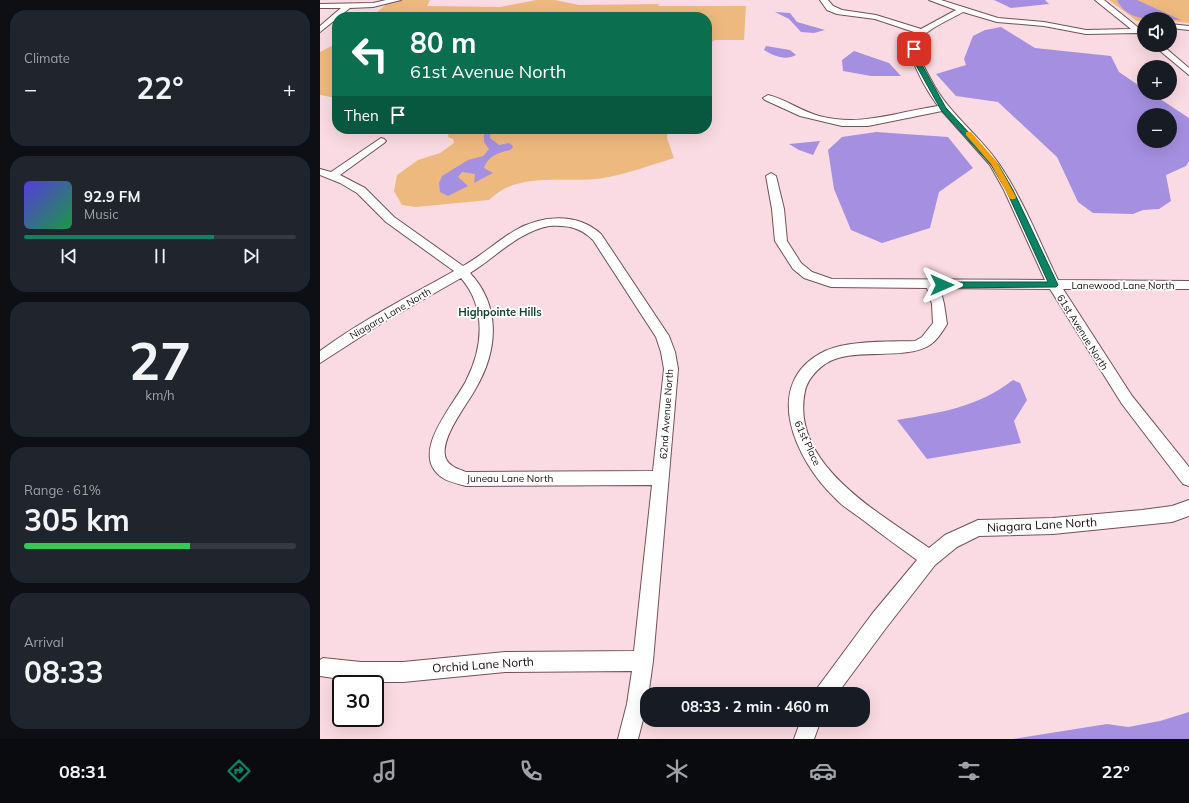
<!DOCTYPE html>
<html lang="en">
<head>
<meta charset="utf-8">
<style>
  body { margin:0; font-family:Mulish,sans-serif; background:#20242c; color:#f1f3f6; height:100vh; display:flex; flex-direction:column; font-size:15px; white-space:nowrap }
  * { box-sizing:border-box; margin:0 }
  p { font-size:13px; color:#9ea1a6 }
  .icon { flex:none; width:22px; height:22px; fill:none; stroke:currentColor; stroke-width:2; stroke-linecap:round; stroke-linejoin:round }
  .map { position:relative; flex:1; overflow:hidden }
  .details { display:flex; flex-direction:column; gap:10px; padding:10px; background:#0d0f14; width:320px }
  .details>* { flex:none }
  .guide { position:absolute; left:12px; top:12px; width:380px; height:122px; border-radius:16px; box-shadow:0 4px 16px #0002; background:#0b6e4f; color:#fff; overflow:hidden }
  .buttons { position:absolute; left:817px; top:12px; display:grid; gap:8px }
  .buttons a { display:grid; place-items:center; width:40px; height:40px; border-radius:50%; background:#171b24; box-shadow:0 4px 16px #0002; font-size:20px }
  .speed { position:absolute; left:12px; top:675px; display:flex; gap:8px; font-size:20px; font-weight:700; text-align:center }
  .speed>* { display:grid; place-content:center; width:52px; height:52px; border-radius:50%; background:#171b24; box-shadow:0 4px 16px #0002; line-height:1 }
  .speed .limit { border:2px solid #111; border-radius:6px; background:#fff; color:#111 }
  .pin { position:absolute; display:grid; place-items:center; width:34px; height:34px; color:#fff; margin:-17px; border-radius:8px; box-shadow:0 2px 6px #0006 }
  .me { position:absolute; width:44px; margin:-22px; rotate:90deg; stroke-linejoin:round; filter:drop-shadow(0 0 3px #0008) }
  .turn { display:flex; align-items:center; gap:14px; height:84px; padding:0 12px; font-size:18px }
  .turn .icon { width:52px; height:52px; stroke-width:2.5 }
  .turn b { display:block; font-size:28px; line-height:34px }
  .then { display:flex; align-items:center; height:38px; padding:0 12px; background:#0003; gap:8px; font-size:15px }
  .big { font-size:30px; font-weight:700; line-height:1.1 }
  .details .card { flex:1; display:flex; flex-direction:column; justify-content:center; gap:6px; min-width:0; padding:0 14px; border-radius:16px; background:#20242c }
  .details .dial { align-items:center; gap:0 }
  .dial b { font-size:52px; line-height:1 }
  .song { display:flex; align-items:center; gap:12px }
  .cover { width:48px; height:48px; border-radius:6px; background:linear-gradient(135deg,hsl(250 70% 55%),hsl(140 70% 35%)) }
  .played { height:4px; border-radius:2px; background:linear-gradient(90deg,#0c8363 70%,#363941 70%) }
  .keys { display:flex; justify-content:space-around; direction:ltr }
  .heat { display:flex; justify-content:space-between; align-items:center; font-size:22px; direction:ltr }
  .charge { height:6px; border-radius:3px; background:linear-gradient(90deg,#34c759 61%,#363941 0) }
  .trip { position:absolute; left:320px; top:687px; width:230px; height:40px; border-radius:16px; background:#171b24; box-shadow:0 4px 16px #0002; font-weight:700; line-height:40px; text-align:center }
  .tab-bar { display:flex; height:64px; justify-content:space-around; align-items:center; background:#090b0e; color:#9ea1a6 }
  .tab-bar .icon { width:28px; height:28px }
  .tab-bar .active { color:#0c8363 }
  .tab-bar b { font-size:18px; color:#f1f3f6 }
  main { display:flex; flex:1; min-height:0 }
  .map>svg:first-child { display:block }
  .green { fill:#eeb97f }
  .water { fill:#a58fe1; fill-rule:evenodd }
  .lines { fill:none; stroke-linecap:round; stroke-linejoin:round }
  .minor-casing { stroke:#725159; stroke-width:2 }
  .minor { fill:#fff; fill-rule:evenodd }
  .route { fill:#0c8363; stroke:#085540 }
  .slow { fill:#f59e0b }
  .labels { text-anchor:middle; stroke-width:3.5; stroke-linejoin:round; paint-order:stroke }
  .street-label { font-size:10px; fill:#190c10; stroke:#fff }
  .neighbourhood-label { font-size:11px; font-weight:bold; fill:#114333; stroke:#fff }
  .near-street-label { font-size:12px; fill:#190c10; stroke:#fff }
</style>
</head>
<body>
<main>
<section class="details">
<div class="card"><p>Climate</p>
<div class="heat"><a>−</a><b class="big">22°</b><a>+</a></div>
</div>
<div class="card">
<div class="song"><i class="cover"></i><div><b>92.9 FM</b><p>Music</p></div></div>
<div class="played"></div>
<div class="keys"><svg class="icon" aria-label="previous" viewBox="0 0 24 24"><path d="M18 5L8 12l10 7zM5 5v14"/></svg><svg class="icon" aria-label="pause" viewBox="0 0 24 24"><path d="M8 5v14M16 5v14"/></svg><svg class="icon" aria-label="next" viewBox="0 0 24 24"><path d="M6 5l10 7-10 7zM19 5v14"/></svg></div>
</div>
<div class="card dial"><b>27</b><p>km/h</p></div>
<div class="card"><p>Range · 61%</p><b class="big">305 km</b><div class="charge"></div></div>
<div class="card"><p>Arrival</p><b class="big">08:33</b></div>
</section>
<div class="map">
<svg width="869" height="739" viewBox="0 0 869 739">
  <rect width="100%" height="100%" fill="#fbdbe3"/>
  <path class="green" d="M70,0H110L107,6L180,7L216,0H235L259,5L338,4L339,6H426L424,40H395L387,45V17H52C58,10 65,7 70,0Z
    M789,0H869V23L850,21V19L817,21Z
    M17,43V98L0,95V52Z
    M129,129H348L347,138L354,158C331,165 307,174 283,178C246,184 198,170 169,200L96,207L82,205L74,191L77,175L98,160L120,153L134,143L133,139L128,137Z"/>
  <path class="water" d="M674,0H725L729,4L691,8Z
    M797,0H817L861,20C839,19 808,24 797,0Z
    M455,12L470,13L477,22L505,30L494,33L481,32L469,19Z
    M681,27L715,48L791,56L799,72L824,89V93H831L869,118V161L866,166L846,175L851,201L839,209L823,210L813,214L773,213L758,202L737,157L678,102L636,96L616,74L646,65L644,59L653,36L665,30ZM824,115H850V141H824Z
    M446,46L470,50L476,55C465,61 454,56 444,50Z
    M534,51L569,63L581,76H551L523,71L522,60Z
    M167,129H171L170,138L179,145L189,143L193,146L192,149C180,153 169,154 164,168L173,173L154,183L155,174L142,172L138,177L148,186L128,196L120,192L119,183L122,176L148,160L163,156L169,149L164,142V134Z
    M556,132L628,137L653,168L619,192L610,228L562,243L531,230L514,189L508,150L522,137Z
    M500,141L493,155L479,150L469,144Z
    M693,380L700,383L707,400L694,421L701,443L607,459L577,420C622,412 656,408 693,380Z
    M869,712V739H693L787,724L808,727L840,721Z"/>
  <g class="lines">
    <g class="minor-casing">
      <path id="minor" d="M66,0H81L53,7L30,8L0,32V26L21,8H0V4L53,3Z
        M500,0H508L513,6L522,10L556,15L601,29L636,10L609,0H621L678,18L724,22L766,30L811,29L775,0H784L820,29H824V34L821,35L817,33L766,34L724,26L677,22L643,12C633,18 602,31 599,42C595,56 609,75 615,87C632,116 660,136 679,164C703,199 719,241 738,280L869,281V289H743L812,396L869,467V486L863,484L802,404L730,289L620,288L624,304L627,324C623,331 616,341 610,345C589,359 544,350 518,358C503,362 488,377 485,391C469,464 560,513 609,548L625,535L658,520L733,518L822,510L852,506L869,500V516L852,522L733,534L659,536L637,547L615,565L566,628L517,694H495L498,687L552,614L597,560C579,547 561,534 543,520C534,513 523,507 515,498C476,461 439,383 505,351C529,340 569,342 595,341L602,337L613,323L612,304L607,288L511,287L484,278L473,269L455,241L452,209L446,176L451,173L456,176L464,209L467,241L481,263L492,272L512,279L725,280L684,190L670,165L622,111L548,126H522L480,116L445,100L443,98L448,95C465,99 481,111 499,116C542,127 576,112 618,106C609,94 585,55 591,40C593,38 595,35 597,33L555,19L517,14L507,10Z
        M850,24L869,26V30L850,28Z
        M833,45H842L869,68V75Z
        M61,138L64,139L66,141L64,143L20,175L45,188L74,217L143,266C161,256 176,242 194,231C221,215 257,212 281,234L349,336L355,352L358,369L333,661L327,704L318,739H298L307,704L312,671L185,672L83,682H41L0,676V660L3,658L41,662H83L185,652L314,651L332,485L146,486C139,484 129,482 123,478C87,455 134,405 146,381C163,348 167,308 141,278L62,323L0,363V351C42,320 88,297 134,271L66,222L37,193L20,183L0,175V169L11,172ZM229,226C247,225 260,227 273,240L336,337L341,352L344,369L333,471L146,472C139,469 130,467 126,459C118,440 147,405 156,388C178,350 181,306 150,273C176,257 198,232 229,226Z
        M481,720H501L494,739H474Z"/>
    </g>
    <use href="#minor" class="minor"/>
  </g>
  <path class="route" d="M594,48L597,49L602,65L626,108L678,164L693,190L738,285L736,287L622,288L618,285L622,282H728L686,190L671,165L621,110L596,65L591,49Z"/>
  <path class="slow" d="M646,132H651L677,162L696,197L695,199H690L671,164L646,135Z"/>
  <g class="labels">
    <g class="street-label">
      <text x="803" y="289">Lanewood Lane North</text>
      <text transform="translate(70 313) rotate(-30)" y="4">Niagara Lane North</text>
      <text transform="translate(763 332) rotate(58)" y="4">61st Avenue North</text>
      <text transform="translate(346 414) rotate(-86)" y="4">62nd Avenue North</text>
      <text transform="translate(488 443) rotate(65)" y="4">61st Place</text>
      <text x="190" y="482">Juneau Lane North</text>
    </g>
    <g class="neighbourhood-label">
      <text x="180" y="316">Highpointe Hills</text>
    </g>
    <g class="near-street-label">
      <text transform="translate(722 525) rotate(-3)" y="4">Niagara Lane North</text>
      <text transform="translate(163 665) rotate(-4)" y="4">Orchid Lane North</text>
    </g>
  </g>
</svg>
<div class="buttons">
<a><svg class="icon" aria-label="sound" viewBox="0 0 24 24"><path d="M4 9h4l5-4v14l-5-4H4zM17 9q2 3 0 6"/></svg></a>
<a>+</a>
<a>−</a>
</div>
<div class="speed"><div class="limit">30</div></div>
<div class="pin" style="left:594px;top:49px;background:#d93025"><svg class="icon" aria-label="arrive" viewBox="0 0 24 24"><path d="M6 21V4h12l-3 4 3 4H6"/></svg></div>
<svg class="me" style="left:622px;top:285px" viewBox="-20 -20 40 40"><path d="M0-17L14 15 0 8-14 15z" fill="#0c8363" stroke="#fff" stroke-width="4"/></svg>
<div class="trip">08:33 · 2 min · 460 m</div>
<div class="guide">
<div class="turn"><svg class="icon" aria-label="left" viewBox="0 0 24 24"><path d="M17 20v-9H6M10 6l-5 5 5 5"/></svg><div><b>80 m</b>61st Avenue North</div></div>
<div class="then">Then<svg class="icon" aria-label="arrive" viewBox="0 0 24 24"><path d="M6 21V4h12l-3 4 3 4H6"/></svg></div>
</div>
</div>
</main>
<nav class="tab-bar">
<b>08:31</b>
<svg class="icon active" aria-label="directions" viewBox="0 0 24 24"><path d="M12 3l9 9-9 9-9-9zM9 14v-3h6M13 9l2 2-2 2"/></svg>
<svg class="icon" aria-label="music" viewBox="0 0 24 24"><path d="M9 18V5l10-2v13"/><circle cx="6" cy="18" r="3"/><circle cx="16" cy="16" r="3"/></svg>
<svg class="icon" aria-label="phone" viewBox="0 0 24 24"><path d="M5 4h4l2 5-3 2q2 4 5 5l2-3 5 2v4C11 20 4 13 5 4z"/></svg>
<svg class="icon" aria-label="climate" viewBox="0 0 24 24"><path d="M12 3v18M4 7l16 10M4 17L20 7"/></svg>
<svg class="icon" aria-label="car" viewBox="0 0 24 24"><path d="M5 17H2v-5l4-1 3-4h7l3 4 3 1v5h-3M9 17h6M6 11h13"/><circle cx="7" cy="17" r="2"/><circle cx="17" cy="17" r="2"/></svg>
<svg class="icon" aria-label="filters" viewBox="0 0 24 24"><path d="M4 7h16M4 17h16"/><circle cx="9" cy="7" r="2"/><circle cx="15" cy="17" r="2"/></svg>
<b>22°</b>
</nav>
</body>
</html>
